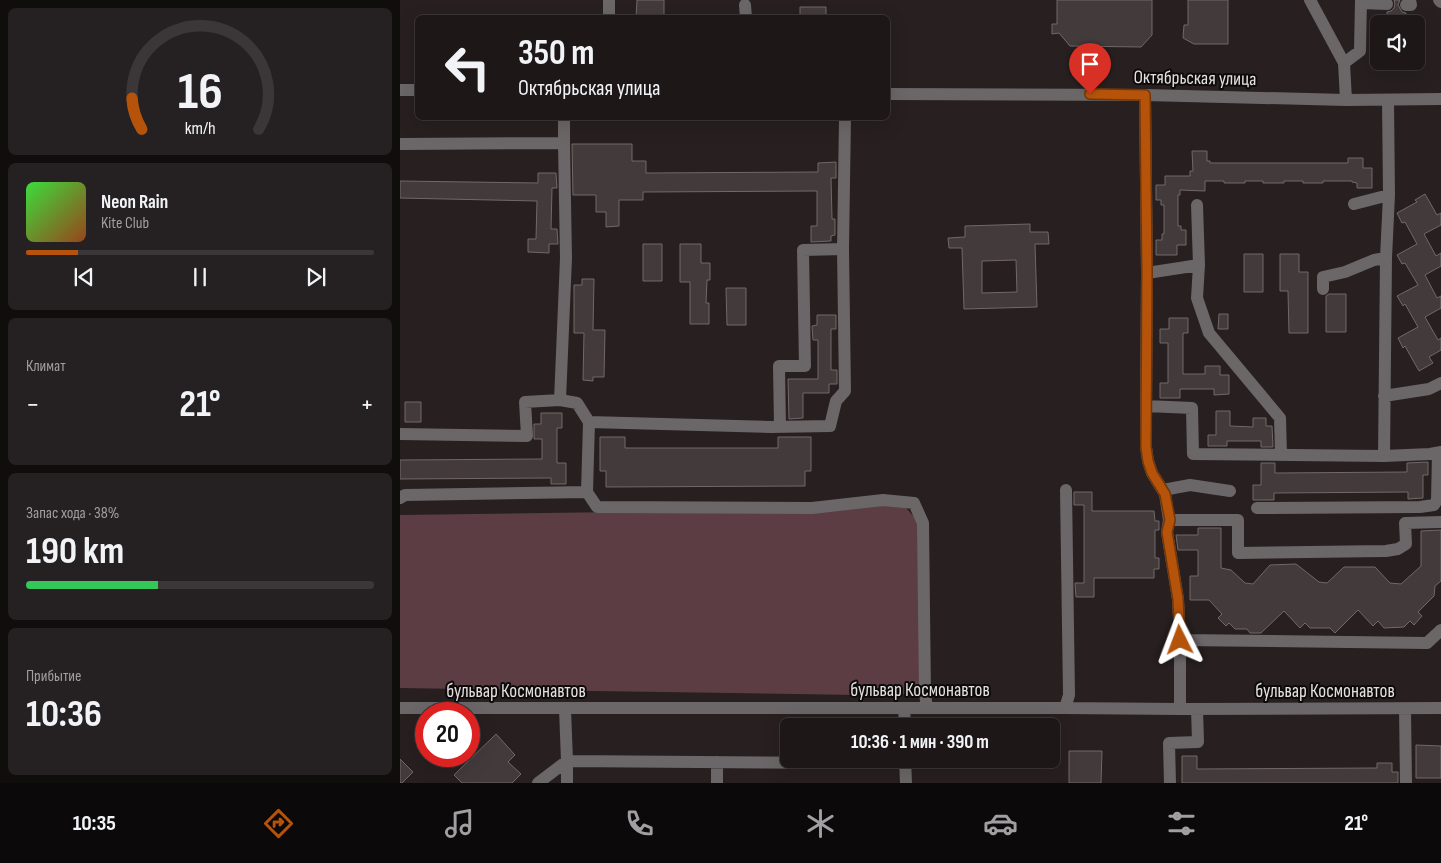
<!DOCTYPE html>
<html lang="ru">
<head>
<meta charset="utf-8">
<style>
  body { margin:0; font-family:"Sofia Sans Condensed",sans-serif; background:#252021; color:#f1f3f6; height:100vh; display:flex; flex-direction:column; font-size:19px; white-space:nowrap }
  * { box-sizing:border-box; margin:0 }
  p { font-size:16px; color:#a09fa2 }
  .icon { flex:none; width:28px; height:28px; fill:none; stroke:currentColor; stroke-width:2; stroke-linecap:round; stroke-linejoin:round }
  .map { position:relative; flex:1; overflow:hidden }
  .panel { display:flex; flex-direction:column; gap:8px; padding:8px; background:#100d0d; width:400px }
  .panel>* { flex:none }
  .top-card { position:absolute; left:15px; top:15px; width:475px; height:105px; border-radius:8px; box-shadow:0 5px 20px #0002,0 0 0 1px #3b3637; background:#1d1718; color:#f1f3f6; overflow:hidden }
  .tools { position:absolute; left:970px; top:15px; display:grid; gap:10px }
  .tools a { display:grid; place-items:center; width:55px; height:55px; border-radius:8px; background:#1d1718; box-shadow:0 5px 20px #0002,0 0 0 1px #3b3637; font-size:25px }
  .speed { position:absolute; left:15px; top:702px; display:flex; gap:10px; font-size:25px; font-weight:700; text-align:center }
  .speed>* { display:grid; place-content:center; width:65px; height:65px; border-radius:50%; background:#1d1718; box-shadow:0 5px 20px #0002,0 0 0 1px #3b3637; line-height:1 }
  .speed .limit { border:8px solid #d22; background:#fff; color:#111 }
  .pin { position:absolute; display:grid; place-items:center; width:42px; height:42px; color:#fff; margin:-51px -21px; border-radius:50% 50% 50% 0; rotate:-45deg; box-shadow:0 0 5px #0007 }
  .pin .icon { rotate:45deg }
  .me { position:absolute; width:55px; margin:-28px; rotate:357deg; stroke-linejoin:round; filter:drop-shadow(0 0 4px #0008) }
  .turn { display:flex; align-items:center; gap:18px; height:105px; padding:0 20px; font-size:22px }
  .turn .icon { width:65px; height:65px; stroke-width:2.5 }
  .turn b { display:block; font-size:35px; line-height:42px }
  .big { font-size:38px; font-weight:700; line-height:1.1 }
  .panel .tile { flex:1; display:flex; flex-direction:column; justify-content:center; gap:8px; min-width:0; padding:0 18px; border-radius:8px; background:#252021 }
  .panel .dial { align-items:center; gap:0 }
  .dial svg { height:130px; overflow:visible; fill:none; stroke:#3b3637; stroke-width:7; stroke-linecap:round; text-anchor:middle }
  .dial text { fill:#f1f3f6; stroke:none }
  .song { display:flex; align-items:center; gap:15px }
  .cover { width:60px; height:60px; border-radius:8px; background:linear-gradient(135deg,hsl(120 70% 55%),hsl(20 70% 35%)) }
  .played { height:5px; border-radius:2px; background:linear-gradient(90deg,#b45309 15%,#3b3637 15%) }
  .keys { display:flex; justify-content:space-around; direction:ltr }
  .heat { display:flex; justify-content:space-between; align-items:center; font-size:28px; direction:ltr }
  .charge { height:8px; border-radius:4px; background:linear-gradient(90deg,#34c759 38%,#3b3637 0) }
  .trip { position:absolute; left:380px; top:718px; width:280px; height:50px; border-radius:8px; background:#1d1718; box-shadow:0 5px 20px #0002,0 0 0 1px #3b3637; font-weight:700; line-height:50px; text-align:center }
  .tab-bar { display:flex; height:80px; justify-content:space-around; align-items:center; background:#0c090a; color:#a09fa2 }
  .tab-bar .icon { width:35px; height:35px }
  .tab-bar .on { color:#b45309 }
  .tab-bar b { font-size:22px; color:#f1f3f6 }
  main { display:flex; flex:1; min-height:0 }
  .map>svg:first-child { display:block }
  .green { fill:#5c3d44 }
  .building { fill:#433a3c; stroke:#72686a; fill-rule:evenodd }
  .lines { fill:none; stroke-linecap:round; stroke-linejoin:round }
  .minor { stroke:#6b6667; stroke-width:12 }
  .route-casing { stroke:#753606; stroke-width:12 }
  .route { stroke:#b45309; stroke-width:9 }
  .labels { text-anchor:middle; stroke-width:4; stroke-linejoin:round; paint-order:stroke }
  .street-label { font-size:19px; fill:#e5dfe0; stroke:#0d0a0a }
</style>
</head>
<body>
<main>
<section class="panel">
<div class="tile dial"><svg viewBox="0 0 100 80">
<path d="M14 69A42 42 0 1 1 86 69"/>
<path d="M14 69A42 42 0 0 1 8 50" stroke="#b45309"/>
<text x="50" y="56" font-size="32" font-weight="700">16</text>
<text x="50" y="72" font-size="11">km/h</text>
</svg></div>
<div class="tile">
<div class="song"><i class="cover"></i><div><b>Neon Rain</b><p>Kite Club</p></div></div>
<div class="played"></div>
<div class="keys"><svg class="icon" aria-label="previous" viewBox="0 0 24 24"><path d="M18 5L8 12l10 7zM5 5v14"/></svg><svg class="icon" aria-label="pause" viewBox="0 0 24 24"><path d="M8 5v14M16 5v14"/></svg><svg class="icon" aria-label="next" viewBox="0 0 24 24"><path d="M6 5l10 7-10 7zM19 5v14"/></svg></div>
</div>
<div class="tile"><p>Климат</p>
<div class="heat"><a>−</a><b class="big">21°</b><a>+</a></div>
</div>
<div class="tile"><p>Запас хода · 38%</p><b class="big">190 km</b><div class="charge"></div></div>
<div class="tile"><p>Прибытие</p><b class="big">10:36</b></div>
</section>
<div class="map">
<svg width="1041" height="783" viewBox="0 0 1041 783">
  <rect width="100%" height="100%" fill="#271f20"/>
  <path class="green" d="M471,504L506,508L518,521L523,677L512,694L456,695L0,688V515L443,509Z"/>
  <path class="building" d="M237,0H264V18H236Z
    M657,0H752V35L741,47L670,46L659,33L652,34V24H657Z
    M788,0H828V44H794L783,38L784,25H788Z
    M994,0H1000L998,5L1002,12L1006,13V24H987V12L991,11L994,8L995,4Z
    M400,7H426V18H400Z
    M172,144H232V161H246V173L418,172V163L436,162V178H431L432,219H435V235L431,236V241L411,242V226H417V191L243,192V200H219V226L206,227V212H196V195H173Z
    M792,151H807V161H810V163H948V158H963V168H972V188H957V183L952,182V181H923V183H903V181H884V183H863V181H845V183H824V181H805V191L780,190V195H778V226H781V230H786V245H777V255H756V240H762V234H764V205H761V200H756V185H765V176H790V171H793Z
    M138,173H156L157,188H152L151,229H157L158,244H149V253L128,252V239H136L137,201L0,198V181L138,183Z
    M1025,194L1037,215L1041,213V225L1024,234L1036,256L1041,253V266L1025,275L1037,298L1041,296V308L1025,317L1038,340L1041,338V350L1029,357L1033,363L1019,371L1005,346L1003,348L998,338L1018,327L1005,304L1003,306L997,296L1018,285L1005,263L1002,264L997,255L1017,244L1005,222L1002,223L997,213L1017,202L1015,200Z
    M630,224V232H648L649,244H635L637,307L564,309L562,248H549L548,238L565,237V226ZM616,260L617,292L582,293V261Z
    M243,244H262V281H243Z
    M280,244H301V263H310V280H307L306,303H309V324H290V282H280Z
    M844,254H863V292H844Z
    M880,254H899V272H908V333H889L888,291H880Z
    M182,279H194L193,330H205L204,377H193V381L183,380L184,333H174V285H182Z
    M326,288H346V325H327Z
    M929,294H946V332H926V296Z
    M819,314H828V329H818Z
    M417,315H436V329H431V370H437V384H429V393H403V418L389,419L388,379H418V340H413L412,326L417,325Z
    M769,318H788V333H783V374H805V366H820V375H829V394L814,395V389H780V398H760V383H768V343H760V329H769Z
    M5,402H21V422H5Z
    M816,411H830V426L853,427V418H866V426H872L873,447H861V441H827V446H808V435H816Z
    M141,413H162V428H157V463H166V484H151V478L0,479V460L142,459V439H134V424H141Z
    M200,437H225V448H378V437H411V471H405V486L206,487V471H200Z
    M1028,462V475H1023V498L1008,499V492L874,493V500H853V485H861V463H875V473L1007,472V463Z
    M674,492H692V511H754L755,521H759V530H755V558H759V569H754V578H694V597H676L675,583H684V505H674Z
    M798,528H821V568L831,570L845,583L853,584L870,565L896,564L919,582L927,583L944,567H975L990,583L1001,584L1021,566V531L1041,530V581L1035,586L1034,596L1018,612L1022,616L1014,625L1010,621L1004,627L984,628L978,621L973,626L958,610L935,633L930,628H910L905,623L900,628L884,611L861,633H850L847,629H835L829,623L826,626L818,618L822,614L809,600H790V576H798V550H778L776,535H798Z
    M96,734L115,755L108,762L121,774L112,783H62L54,775Z
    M1016,745L1041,746V778H1016Z
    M669,751H702L701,783H669Z
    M782,756H797V769L977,768V763H992V772H998V783H782Z
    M0,759L13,772L2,783H0Z"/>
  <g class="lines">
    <path class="minor" d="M209,0V18
      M910,0L944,63L946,100
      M1039,0L1041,2
      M961,3L987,4
      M345,5L346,18
      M1006,5H1011L1010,0
      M944,63L960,51L961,0
      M0,90H18
      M488,94L745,95L946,100L1041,99
      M745,95L747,273L746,406L792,408L793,454L984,456L1030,454L1041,452
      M164,118V143L166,258L160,400L177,403L189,422L187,492
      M0,144L164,143
      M954,204L989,195
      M797,205L799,265L797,298L809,333L880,418L881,455
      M747,273L799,265
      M923,289V277L945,272L974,260L986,258
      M984,396L1029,389L1041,383
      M746,406V447L748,461L752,473L765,494L769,520L767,532L778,599L780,640V709
      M189,422L371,427L430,426L436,401L445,391L443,249L445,118
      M380,427L379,366H405L403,250L443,249
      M0,434L127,436L125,402L160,400
      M984,456L986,258L989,195L988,100
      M763,490L790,485L830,491
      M0,498L5,495L187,492L197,507L412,508L483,500L514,503L523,523L525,694L527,708
      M857,508L1020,507L1034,505L1037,500L1038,453
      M769,520H838V553L986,551L998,549L1006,544L1005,523L1041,522
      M780,640L1027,643L1041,630
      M0,708H665L780,709L1041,708
      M504,708L505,726
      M665,708L669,695L666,490
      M165,709L167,761L449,763
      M1005,709L1006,783
      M505,759L506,783
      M317,762V783
      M138,783L167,761V783
      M770,783L769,743L798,742L797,709"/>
  </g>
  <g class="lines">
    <g class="route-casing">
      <path id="route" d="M690,94L745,95L747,272L746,447L748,461L752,473L765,494L770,520L767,532L778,599L780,640"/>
    </g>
    <use href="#route" class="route"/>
  </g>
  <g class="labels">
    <g class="street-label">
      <text transform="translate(795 77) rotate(1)" y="7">Октябрьская улица</text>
      <text x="520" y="696">бульвар Космонавтов</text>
      <text x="116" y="697">бульвар Космонавтов</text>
      <text x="925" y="697">бульвар Космонавтов</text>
    </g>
  </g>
</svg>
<div class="tools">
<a><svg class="icon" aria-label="sound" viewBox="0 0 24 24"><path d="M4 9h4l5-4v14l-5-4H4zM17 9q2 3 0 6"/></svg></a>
</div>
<div class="speed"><div class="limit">20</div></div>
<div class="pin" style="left:690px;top:94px;background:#d93025"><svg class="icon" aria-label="arrive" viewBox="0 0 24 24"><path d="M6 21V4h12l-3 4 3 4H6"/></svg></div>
<svg class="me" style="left:780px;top:640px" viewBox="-20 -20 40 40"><path d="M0-17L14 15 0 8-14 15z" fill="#b45309" stroke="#fff" stroke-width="4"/></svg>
<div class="trip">10:36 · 1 мин · 390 m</div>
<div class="top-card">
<div class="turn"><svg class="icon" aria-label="left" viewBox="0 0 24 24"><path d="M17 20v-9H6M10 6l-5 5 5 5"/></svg><div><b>350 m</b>Октябрьская улица</div></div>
</div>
</div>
</main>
<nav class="tab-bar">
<b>10:35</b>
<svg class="icon on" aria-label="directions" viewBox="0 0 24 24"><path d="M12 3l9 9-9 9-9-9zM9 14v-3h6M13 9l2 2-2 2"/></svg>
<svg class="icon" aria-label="music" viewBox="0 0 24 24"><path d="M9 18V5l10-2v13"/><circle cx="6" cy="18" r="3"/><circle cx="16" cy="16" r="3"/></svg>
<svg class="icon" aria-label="phone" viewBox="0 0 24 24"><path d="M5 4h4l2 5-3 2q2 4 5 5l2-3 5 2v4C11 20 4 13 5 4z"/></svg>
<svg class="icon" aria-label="climate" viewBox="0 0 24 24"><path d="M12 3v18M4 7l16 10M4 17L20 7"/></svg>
<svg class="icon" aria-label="car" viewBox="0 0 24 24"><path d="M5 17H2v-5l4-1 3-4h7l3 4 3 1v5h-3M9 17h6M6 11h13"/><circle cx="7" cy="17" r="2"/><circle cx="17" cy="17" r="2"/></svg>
<svg class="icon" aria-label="filters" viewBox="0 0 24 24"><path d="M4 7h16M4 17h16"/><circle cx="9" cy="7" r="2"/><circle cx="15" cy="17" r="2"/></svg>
<b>21°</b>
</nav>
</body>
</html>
